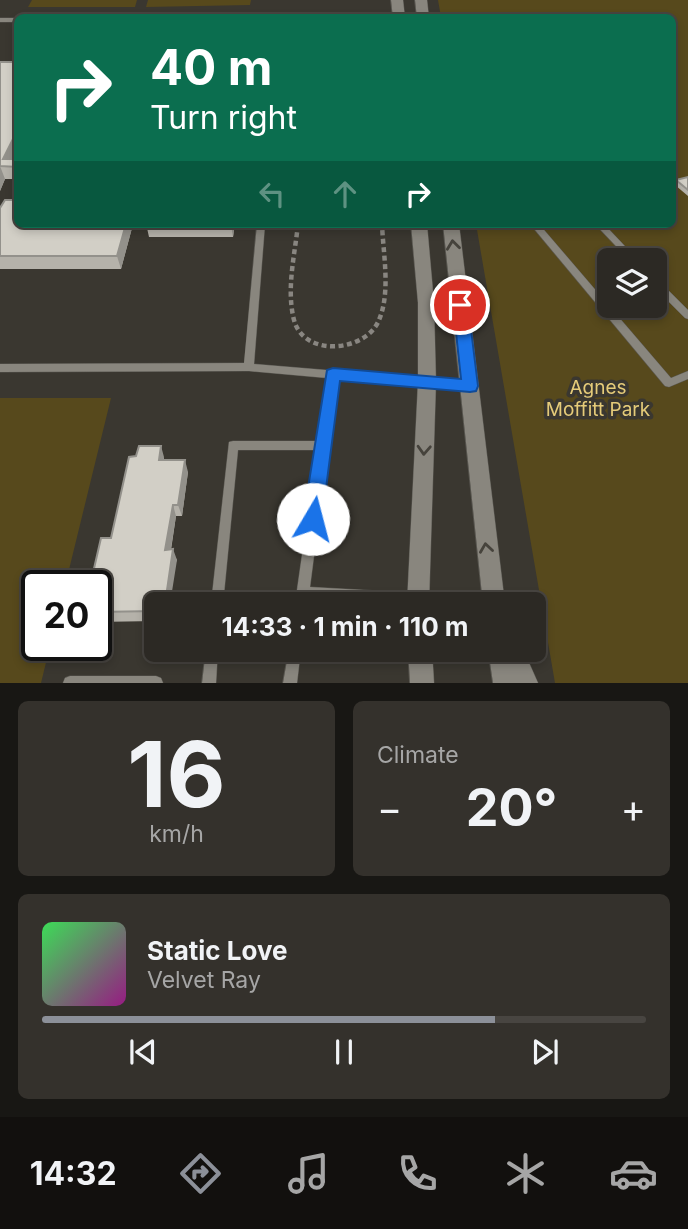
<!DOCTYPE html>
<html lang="en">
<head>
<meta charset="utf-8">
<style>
  body { margin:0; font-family:Inter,sans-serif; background:#34312c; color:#f1f3f6; height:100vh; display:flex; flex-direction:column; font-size:26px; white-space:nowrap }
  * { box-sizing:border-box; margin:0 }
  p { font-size:23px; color:#a6a6a6 }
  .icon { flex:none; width:38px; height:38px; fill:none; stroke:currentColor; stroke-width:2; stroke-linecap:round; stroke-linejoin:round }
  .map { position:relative; height:683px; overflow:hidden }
  .sheet { display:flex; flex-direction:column; gap:18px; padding:18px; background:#181714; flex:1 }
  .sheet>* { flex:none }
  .hud { position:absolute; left:14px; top:14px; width:662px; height:214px; border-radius:10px; box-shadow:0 4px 10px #0003,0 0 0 2px #484541; background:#0b6e4f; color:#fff; overflow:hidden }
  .controls { position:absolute; left:597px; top:248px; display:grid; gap:14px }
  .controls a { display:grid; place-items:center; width:70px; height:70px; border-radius:10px; background:#2c2924; box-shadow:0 4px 10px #0003,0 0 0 2px #484541; font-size:35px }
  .speed { position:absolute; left:21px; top:570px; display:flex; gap:14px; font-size:35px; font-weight:700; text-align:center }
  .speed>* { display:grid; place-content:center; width:91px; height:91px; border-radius:50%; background:#2c2924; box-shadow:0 4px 10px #0003,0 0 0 2px #484541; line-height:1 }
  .speed .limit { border:4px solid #111; border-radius:10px; background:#fff; color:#111 }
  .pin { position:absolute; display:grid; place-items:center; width:60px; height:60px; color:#fff; margin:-30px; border:4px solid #fff; border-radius:50%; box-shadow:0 2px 7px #0007 }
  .me { position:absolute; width:77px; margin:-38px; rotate:8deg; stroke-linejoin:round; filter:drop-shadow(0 0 5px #0008) }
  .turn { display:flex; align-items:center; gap:24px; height:147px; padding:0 21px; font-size:32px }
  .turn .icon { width:91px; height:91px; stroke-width:2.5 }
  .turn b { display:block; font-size:49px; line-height:60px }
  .lanes { display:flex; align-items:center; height:66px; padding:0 21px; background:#0003; justify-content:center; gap:35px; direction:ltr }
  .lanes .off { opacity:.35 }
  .big { font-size:52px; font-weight:700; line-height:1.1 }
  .sheet .card { flex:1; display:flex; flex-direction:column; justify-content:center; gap:10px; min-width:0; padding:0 24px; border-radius:10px; background:#34312c }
  .sheet .dial { align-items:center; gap:0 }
  .dial b { font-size:91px; line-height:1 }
  .song { display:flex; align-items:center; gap:21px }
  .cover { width:84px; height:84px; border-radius:10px; background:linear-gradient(135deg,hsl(130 70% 55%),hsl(310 70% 35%)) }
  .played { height:7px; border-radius:4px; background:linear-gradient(90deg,#8c9099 75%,#484541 75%) }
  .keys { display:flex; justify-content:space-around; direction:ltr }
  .heat { display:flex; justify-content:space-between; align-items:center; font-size:38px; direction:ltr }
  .sheet .tiles { flex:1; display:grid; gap:18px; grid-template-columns:1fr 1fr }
  .card:last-child { grid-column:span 2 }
  .trip { position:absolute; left:144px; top:592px; width:402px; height:70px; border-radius:10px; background:#2c2924; box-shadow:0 4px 10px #0003,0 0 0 2px #484541; font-weight:700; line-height:70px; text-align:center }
  .dock { display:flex; height:112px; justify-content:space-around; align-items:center; background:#12100e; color:#a6a6a6 }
  .dock .icon { width:49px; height:49px }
  .dock .active { color:#8c9099 }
  .dock b { font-size:32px; color:#f1f3f6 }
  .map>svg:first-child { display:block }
  .green { fill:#57491c; fill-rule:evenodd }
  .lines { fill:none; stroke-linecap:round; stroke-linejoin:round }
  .service-casing { stroke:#57554f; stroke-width:1 }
  .secondary-casing { stroke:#57554f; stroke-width:1 }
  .path { stroke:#898681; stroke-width:4.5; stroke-dasharray:5 3.5; stroke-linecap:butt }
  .service { fill:#89867e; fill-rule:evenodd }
  .secondary { fill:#89867e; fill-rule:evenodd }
  .wall { fill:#b5b2aa }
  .shaded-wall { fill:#93918b }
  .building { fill:#d2cfc6; stroke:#93918b; stroke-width:2 }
  .oneway { stroke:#46433c }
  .route { fill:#1a73e8; stroke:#114b97; stroke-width:2 }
  .labels { text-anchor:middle; stroke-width:7; stroke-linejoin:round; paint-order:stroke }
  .park-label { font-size:19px; fill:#e5cb79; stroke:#3a3730 }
</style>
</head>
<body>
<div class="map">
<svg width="688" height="683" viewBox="0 0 688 683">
  <rect width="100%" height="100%" fill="#3a3730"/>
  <path class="green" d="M32,0H137L135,7H28Z
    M148,0H251L250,5L146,7Z
    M438,0H688V683H555L476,224H672V18L441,17ZM609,261H654V306H609Z
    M0,398H111L65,586H37V646H50L41,683H0Z"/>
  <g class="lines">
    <g class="service-casing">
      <path id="service" d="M0,18H18V22H0Z
        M257,224H265L254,364L470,382L474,383L475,386L474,389L470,390L337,378L310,587L417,593L421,595L423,599L421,603L398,604L308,598L307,604H295L317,450H238L223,604H211L229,442L233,441H318L327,378L249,371L0,372V364L244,363Z
        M530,224H539L671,378L688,371V379L669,387L665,386Z
        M595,224H604L639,261H630Z
        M654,278L657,279L688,310V319L685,318L654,287Z
        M206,649H218L216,683H202Z
        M289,649H301L297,683H283Z
        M70,676H156L161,678L163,683H63L65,678Z"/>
    </g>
    <g class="secondary-casing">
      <path id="secondary" d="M391,0H403L405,18H393Z
        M415,0H427L429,18H417Z
        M411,224H427L434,303L436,382L429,604H407L418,382V303Z
        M443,224H459L505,604H483Z
        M408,649H432L434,683H410Z
        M488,649H523L538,683H493Z"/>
    </g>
    <path class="path" d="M298,224C295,254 286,289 294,320C304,358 366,352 379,320C391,292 383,253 382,224"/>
    <use href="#service" class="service"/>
    <use href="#secondary" class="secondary"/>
  </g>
  <path class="wall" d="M0,62H18V152L14,159H18V189L14,179H5L0,191Z
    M688,177V196L675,185L676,180Z
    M0,208L18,224H235L233,237H149L147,228H132L121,269H0Z
    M164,457V460L188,472L182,516H176L171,550L177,560L156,604V621L96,622V586L111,538Z"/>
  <path class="shaded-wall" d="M18,129V152L11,166L3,159Z
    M0,166L5,179L0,191Z
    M126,224H131L132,228L121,269L117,256Z
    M231,224H235L233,237Z
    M161,446L164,457L162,472L159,460Z
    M185,460L188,472L182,516L178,505Z
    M173,505L176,516L169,561L165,550Z
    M173,549L177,560L170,604H165Z"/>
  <path class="building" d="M0,62H18V129L3,159H18V167L0,166V167Z
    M18,170V180H14Z
    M688,177V190L676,180Z
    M5,200H18V224H126L117,256H0V208Z
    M139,446H161L159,460H185L178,505H173L165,550L173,549L165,604H156V611L96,612V586H90L101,538H111L129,457L136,456Z"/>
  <defs><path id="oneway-chevron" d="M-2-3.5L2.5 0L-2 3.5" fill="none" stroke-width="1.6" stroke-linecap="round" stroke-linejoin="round" transform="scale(1.75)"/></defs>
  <g class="oneway">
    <use href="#oneway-chevron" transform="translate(453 245) rotate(-97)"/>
    <use href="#oneway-chevron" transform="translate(424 450) rotate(93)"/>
    <use href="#oneway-chevron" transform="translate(486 548) rotate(-98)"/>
  </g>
  <path class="route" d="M460,299L468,305L478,386L476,391L470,392L340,381L322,519L319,525L313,527L306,525L303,519L327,370L333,368L461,379L453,305Z"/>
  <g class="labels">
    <g class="park-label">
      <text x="598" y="394">Agnes<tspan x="598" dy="22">Moffitt Park</tspan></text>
    </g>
  </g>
</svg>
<div class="controls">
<a><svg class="icon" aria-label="layers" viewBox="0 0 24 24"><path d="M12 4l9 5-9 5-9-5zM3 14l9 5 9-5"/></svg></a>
</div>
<div class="speed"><div class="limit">20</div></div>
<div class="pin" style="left:460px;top:305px;background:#d93025"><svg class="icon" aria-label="arrive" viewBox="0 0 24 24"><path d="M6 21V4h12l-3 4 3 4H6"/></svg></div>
<svg class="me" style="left:313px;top:519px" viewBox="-20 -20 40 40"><circle r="19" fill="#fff"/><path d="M0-13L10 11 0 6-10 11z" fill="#1a73e8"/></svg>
<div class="trip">14:33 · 1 min · 110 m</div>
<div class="hud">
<div class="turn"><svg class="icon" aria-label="right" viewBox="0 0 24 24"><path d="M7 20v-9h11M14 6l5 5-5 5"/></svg><div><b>40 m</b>Turn right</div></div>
<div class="lanes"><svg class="icon off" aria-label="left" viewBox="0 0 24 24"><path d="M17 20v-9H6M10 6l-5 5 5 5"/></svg><svg class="icon off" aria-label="ahead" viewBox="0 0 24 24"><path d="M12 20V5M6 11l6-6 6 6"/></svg><svg class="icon" aria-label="right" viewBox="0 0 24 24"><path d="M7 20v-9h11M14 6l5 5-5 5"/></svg></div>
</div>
</div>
<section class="sheet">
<div class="tiles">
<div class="card dial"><b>16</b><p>km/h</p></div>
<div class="card"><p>Climate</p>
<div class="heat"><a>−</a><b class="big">20°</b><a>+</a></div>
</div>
<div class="card">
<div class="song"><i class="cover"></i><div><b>Static Love</b><p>Velvet Ray</p></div></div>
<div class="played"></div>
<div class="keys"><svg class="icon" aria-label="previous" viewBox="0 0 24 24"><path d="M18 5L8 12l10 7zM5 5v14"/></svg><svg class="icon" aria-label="pause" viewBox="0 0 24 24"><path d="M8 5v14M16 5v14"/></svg><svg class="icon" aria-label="next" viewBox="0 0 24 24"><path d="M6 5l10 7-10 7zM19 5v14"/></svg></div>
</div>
</div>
</section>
<nav class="dock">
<b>14:32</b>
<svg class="icon active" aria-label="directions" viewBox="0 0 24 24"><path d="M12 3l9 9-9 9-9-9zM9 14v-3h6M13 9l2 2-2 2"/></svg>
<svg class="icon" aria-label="music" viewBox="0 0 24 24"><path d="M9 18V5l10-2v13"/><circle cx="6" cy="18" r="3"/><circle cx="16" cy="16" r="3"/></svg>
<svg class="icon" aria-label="phone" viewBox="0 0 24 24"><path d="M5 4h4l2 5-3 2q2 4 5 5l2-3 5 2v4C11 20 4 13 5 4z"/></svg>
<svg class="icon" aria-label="climate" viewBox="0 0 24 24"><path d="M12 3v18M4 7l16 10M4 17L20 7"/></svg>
<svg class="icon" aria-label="car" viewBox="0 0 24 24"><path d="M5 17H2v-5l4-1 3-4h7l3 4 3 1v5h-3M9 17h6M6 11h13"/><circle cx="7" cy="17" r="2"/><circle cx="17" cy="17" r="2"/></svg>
</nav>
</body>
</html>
